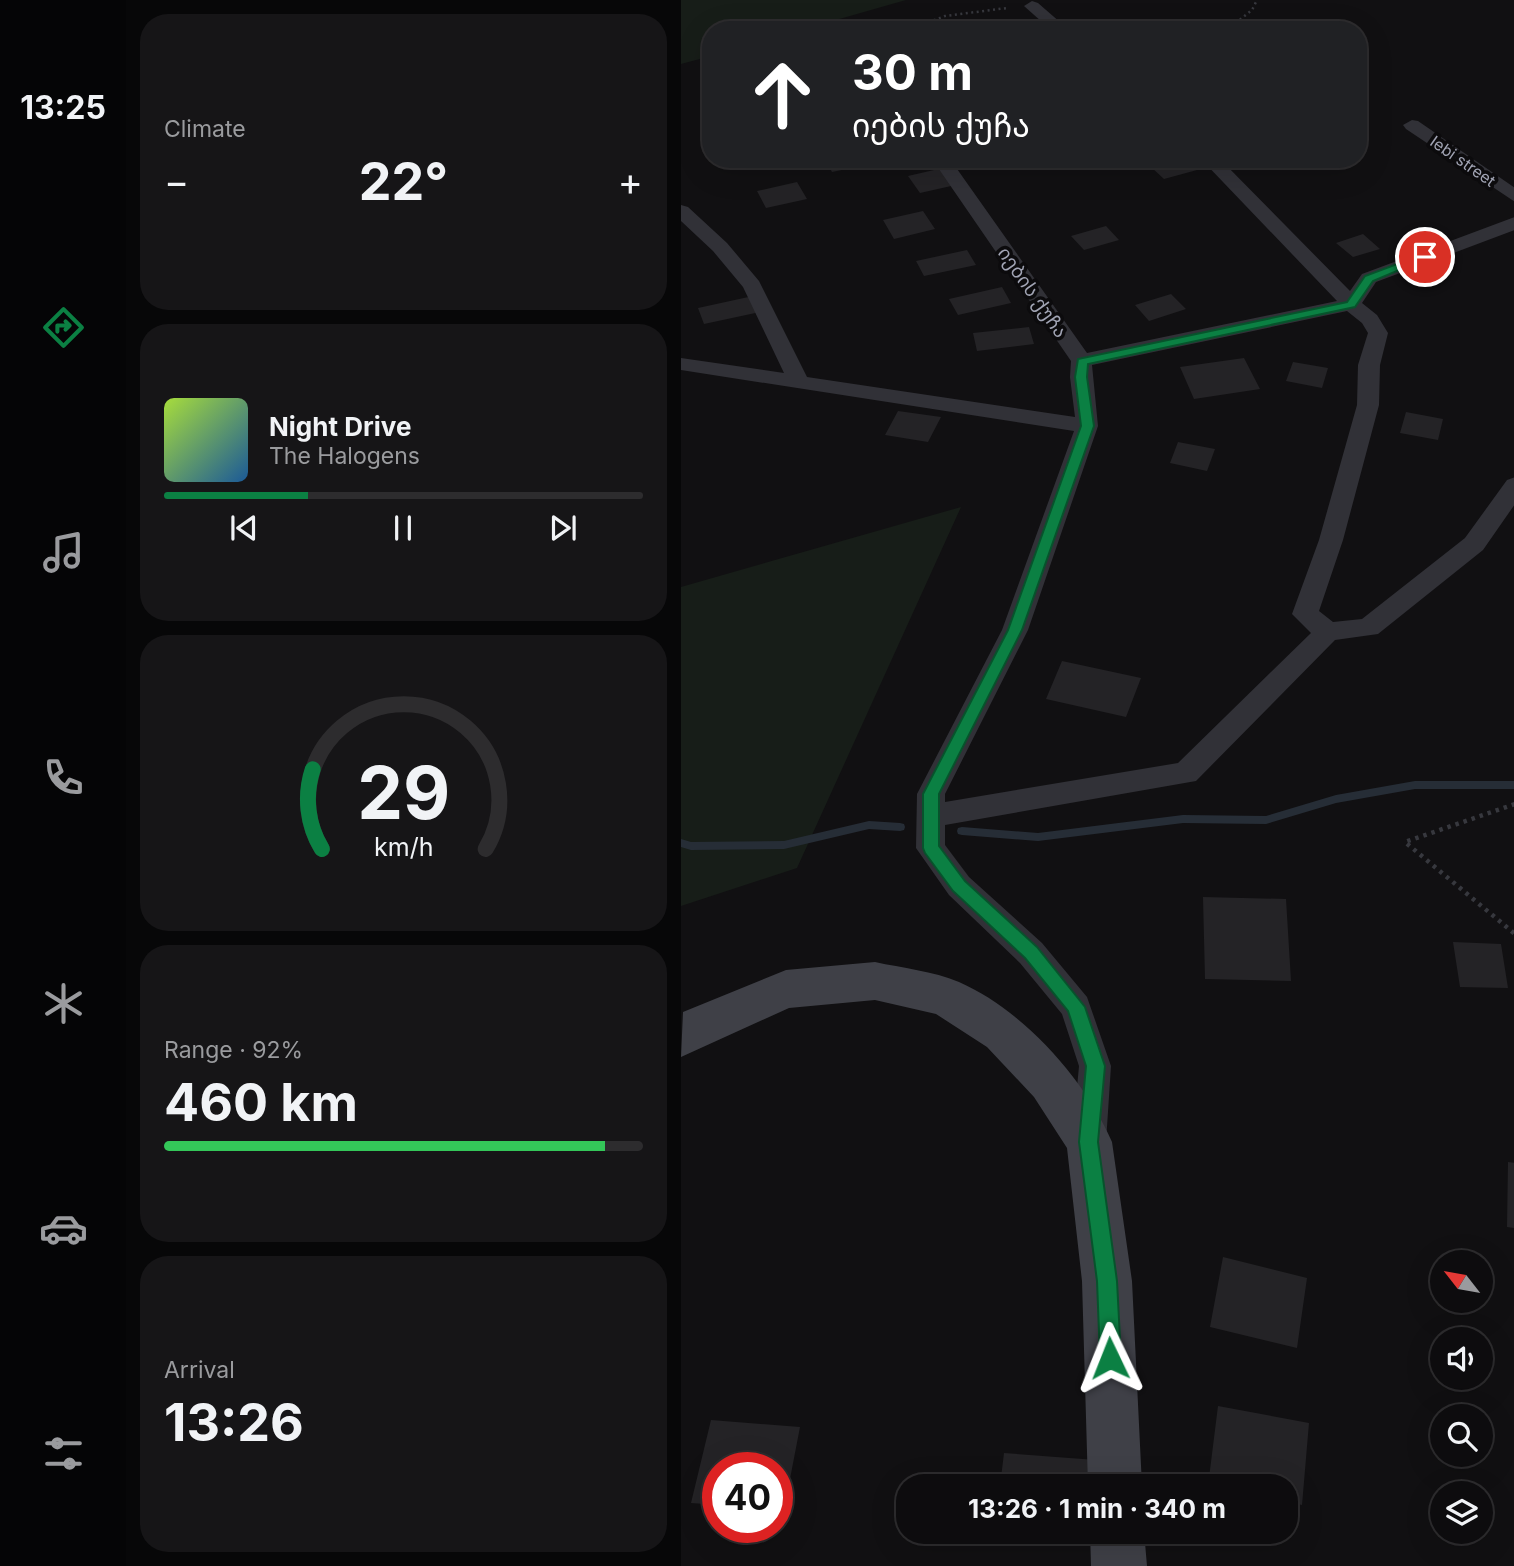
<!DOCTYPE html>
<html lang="en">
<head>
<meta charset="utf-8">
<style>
  body { margin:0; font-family:Inter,"Noto Sans Georgian",sans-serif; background:#161517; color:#f1f3f6; height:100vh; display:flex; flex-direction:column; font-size:26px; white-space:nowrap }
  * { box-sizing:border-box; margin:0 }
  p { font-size:23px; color:#9a9b9e }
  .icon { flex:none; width:38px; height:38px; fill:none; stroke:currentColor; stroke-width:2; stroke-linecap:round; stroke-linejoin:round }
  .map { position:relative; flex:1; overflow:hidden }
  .details { display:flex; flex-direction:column; gap:14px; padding:14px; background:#070708; width:555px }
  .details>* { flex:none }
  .banner { position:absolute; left:21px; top:21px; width:665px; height:147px; border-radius:28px; box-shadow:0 7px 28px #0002,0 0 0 2px #2d2c2e; background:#202124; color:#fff; overflow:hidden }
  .needle { width:46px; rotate:301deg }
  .fabs { position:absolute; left:749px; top:1250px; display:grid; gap:14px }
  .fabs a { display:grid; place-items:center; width:63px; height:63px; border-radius:50%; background:#0d0c0e; box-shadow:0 7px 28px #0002,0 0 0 2px #2d2c2e; font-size:35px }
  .speed { position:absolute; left:21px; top:1452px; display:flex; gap:14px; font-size:35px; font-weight:700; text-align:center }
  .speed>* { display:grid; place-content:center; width:91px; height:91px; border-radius:50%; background:#0d0c0e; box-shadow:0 7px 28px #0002,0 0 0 2px #2d2c2e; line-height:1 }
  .speed .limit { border:10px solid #d22; background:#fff; color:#111 }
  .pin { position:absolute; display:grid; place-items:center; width:60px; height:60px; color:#fff; margin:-30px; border:4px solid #fff; border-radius:50%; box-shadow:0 2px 7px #0007 }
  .me { position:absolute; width:77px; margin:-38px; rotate:358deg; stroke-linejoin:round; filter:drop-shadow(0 0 5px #0008) }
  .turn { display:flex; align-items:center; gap:24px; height:147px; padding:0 35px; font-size:32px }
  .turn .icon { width:91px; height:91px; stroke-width:2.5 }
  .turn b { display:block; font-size:49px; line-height:60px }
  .big { font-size:52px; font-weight:700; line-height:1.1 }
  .details .widget { flex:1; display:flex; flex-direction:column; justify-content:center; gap:10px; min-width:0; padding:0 24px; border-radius:28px; background:#161517 }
  .details .dial { align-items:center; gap:0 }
  .dial svg { height:182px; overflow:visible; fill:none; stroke:#2d2c2e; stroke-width:7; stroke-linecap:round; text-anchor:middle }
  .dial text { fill:#f1f3f6; stroke:none }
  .song { display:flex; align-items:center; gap:21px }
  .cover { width:84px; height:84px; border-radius:10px; background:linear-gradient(135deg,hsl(80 70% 55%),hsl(210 70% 35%)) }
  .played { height:7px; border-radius:4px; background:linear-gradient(90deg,#0b8043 30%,#2d2c2e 30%) }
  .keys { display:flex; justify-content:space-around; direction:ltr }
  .heat { display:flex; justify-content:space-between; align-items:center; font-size:38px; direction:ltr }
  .charge { height:10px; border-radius:5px; background:linear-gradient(90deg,#34c759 92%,#2d2c2e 0) }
  .trip { position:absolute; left:215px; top:1474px; width:402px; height:70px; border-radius:28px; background:#0d0c0e; box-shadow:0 7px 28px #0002,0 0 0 2px #2d2c2e; font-weight:700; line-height:70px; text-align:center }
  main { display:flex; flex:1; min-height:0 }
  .tab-bar { display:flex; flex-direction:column; width:126px; justify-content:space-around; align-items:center; background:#050506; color:#9a9b9e }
  .tab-bar .icon { width:49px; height:49px }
  .tab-bar .selected { color:#0b8043 }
  .tab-bar b { font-size:32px; color:#f1f3f6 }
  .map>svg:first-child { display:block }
  .green { fill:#171d18 }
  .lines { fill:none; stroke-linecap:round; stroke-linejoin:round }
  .stream { fill:#262d36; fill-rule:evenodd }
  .building { fill:#242326 }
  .path-far1 { stroke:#37383e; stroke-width:2.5; stroke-dasharray:2 3.5; stroke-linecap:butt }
  .path { stroke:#37383e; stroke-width:4.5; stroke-dasharray:3.5 5; stroke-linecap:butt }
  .street { fill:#313137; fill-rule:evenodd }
  .secondary { fill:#3f4047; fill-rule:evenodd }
  .route { fill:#0b8043; stroke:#07532c; stroke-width:2 }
  .labels { text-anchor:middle; stroke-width:7; stroke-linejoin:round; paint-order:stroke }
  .far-street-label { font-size:16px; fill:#a1a4b4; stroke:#0c0b0d }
  .street-label { font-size:19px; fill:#a1a4b4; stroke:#0c0b0d }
</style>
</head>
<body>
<main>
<nav class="tab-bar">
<b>13:25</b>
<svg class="icon selected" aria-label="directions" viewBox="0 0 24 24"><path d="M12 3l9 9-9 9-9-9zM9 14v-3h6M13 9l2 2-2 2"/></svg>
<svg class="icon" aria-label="music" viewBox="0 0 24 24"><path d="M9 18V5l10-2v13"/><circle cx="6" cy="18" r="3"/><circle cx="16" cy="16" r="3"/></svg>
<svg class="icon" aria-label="phone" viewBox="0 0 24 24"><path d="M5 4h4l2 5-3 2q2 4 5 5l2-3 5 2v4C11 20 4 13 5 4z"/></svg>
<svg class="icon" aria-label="climate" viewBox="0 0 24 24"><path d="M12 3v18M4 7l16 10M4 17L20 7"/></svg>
<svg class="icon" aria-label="car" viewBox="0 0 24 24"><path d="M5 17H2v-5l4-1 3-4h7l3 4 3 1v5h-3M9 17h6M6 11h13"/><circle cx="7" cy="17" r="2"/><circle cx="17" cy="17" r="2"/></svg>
<svg class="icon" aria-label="filters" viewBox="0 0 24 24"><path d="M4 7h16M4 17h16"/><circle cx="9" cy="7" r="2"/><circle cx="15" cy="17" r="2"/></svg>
</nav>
<section class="details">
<div class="widget"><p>Climate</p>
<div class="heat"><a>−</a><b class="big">22°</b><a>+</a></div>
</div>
<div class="widget">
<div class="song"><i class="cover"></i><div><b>Night Drive</b><p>The Halogens</p></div></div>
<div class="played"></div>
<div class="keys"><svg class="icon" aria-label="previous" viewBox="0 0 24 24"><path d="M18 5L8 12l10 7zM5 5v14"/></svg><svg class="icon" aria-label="pause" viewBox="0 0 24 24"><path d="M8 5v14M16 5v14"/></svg><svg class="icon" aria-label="next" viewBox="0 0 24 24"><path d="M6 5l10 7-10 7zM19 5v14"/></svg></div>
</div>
<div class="widget dial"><svg viewBox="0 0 100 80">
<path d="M14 69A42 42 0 1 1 86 69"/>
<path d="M14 69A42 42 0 0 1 10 34" stroke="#0b8043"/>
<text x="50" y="56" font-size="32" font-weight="700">29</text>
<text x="50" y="72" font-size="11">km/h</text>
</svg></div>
<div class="widget"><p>Range · 92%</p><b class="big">460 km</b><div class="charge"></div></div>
<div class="widget"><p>Arrival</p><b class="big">13:26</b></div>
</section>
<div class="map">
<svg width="834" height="1566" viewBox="0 0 834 1566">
  <rect width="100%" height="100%" fill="#111012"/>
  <path class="green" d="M0,0H225L120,30H30V56L0,64Z
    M280,507L116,868L0,906V587Z"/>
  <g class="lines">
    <path class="stream" d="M734,781H834V789H734L655,803L585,824L502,823L357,841L281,835L277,834L276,831L277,828L281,827L357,833L502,815L585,816L655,795Z
      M188,821L219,823L223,824L224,827L223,830L219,831L188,829L103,849L10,850L0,847V839L10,842L103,841Z"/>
  </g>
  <path class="building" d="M144,159H198L199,162L151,172Z
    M496,159H504L516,170L483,179L470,167Z
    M266,167L279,184L239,193L227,176Z
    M116,182L126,199L85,208L76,191Z
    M242,211L254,229L213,239L202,220Z
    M425,226L438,240L403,250L390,236Z
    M682,234L699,249L672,257L655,243Z
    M286,250L295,265L243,276L235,261Z
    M321,287L330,303L277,315L268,299Z
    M490,294L505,309L468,321L454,305Z
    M72,296L79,312L23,324L17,308Z
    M348,327L353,344L296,351L292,333Z
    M563,358L579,389L513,399L499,367Z
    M612,362L647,368L641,388L605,381Z
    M217,411L260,417L247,442L204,435Z
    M725,412L762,419L757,440L719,433Z
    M497,442L534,449L526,471L489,463Z
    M381,661L460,678L445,717L365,699Z
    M522,897L605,899L610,981L524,979Z
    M772,942L820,944L827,988L779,987Z
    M827,1162L834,1163V1228L826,1227Z
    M542,1257L626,1278L616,1348L529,1327Z
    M537,1406L628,1423L621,1505L606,1502V1486H527Z
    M30,1420L119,1427L103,1510H96V1468H37V1505L10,1503Z
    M323,1453L415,1460L413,1486H319Z
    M315,1531H410L408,1546L314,1539Z"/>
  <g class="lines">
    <path class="path-far1" d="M227,30L264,16L326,8
      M546,30L571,10L576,0"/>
    <path class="path" d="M834,804L724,842L834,934"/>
    <path class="street" d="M351,1L357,3L388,30H370L343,6Z
      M731,120L737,121L834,188V202L725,129L722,125Z
      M251,159H269L406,353L656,301L520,159H539L669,291L681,274L834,217V230L695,282L681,303L696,315L707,333L699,365L698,405L662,540L638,611L652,622L681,619L784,538L826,480L834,477V504L802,550L697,634L654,640L515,781L264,825V845L288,877L361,943L406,997L430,1066L425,1142L420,1153L408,1158L396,1153L391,1142L398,1066L381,1014L339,963L268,895L235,848L236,794L321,630L393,431L0,370V358L103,373L62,287L32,251L0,221V205L7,207L46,243L78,281L126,377L394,417L389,377L390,361ZM666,311L681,323L687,333L677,365L676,405L638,540L611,614L630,633L497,763L264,802V794L347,630L417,426L411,365Z"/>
    <path class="secondary" d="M194,962C221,968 252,971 278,982C342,1010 404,1079 431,1142L451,1281L461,1486H407L401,1281L386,1148L353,1097L306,1047L255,1014L194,1000L108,1008L0,1057L2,1012L105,970Z
      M409,1531H463L466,1566H410Z"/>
  </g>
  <path class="route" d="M740,255L749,257L692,281L674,307L407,364L406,377L413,426L341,630L258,794V846L284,881L356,947L404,1007L424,1066L417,1142L436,1281L440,1358L437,1365L429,1368L422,1365L419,1358L416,1281L398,1142L405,1066L387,1011L344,958L272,891L244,853L242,848V794L327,630L400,426L394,377L397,359L666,302L684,276Z"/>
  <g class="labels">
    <g class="far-street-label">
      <text transform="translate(782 161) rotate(35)" y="6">Iebi street</text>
    </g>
    <g class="street-label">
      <text transform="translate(352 292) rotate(55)" y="7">იების ქუჩა</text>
    </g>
  </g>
</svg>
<div class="fabs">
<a><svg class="needle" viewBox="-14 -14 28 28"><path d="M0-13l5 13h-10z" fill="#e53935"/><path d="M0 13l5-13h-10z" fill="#9a9b9e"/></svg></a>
<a><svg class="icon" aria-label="sound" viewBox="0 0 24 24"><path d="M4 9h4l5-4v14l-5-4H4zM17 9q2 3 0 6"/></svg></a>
<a><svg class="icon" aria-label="search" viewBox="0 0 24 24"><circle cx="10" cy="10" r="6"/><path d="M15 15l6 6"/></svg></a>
<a><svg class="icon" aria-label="layers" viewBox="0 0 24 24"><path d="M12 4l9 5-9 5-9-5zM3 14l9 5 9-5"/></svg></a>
</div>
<div class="speed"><div class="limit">40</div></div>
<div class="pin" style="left:744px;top:257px;background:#d93025"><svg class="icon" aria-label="arrive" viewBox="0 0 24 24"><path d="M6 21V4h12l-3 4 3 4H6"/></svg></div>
<svg class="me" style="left:429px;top:1358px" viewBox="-20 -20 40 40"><path d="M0-17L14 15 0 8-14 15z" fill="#0b8043" stroke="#fff" stroke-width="4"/></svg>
<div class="trip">13:26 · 1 min · 340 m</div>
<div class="banner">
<div class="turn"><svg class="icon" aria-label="ahead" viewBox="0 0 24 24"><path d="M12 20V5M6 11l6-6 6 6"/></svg><div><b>30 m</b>იების ქუჩა</div></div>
</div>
</div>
</main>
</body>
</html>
